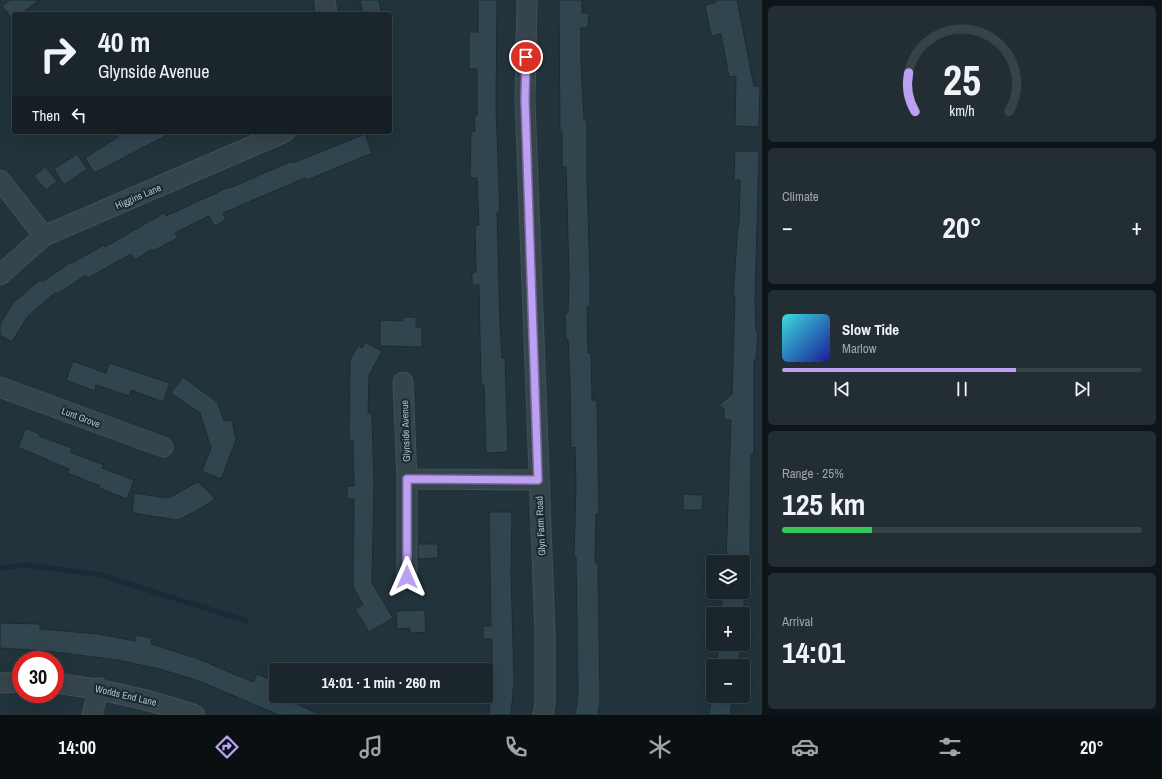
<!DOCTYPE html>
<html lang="en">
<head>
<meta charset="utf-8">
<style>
  body { margin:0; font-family:"Archivo Narrow",sans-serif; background:#232e34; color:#f1f3f6; height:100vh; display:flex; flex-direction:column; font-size:15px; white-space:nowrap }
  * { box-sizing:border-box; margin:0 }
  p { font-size:13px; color:#9fa5a9 }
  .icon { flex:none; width:22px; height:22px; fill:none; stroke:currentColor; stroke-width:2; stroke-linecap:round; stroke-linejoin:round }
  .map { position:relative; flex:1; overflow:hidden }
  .side { display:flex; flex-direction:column; gap:6px; padding:6px; background:#0e1518; width:400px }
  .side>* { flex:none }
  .hud { position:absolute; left:12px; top:12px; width:380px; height:122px; border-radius:4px; box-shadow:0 4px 16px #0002,0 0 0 1px #384348; background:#1a262c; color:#f1f3f6; overflow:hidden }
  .controls { position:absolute; left:706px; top:555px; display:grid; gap:8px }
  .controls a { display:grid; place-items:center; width:44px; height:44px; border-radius:4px; background:#1a262c; box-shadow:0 4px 16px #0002,0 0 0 1px #384348; font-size:20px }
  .speed { position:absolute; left:12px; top:651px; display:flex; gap:8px; font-size:20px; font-weight:700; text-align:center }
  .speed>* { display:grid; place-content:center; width:52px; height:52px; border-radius:50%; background:#1a262c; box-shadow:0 4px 16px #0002,0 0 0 1px #384348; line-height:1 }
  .speed .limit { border:6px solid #d22; background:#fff; color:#111 }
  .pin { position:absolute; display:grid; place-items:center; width:34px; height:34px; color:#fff; margin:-17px; border:2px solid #fff; border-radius:50%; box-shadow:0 1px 4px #0007 }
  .me { position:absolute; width:44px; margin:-22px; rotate:0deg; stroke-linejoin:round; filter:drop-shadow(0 0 3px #0008) }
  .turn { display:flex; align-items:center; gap:14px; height:84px; padding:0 20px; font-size:18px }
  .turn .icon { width:52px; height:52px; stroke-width:2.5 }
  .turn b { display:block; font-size:28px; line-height:34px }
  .then { display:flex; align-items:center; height:38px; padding:0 20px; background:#0003; gap:8px; font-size:15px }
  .big { font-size:30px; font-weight:700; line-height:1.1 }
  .side .card { flex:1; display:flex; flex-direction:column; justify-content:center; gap:6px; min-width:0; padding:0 14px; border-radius:6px; background:#232e34 }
  .side .dial { align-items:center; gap:0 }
  .dial svg { height:104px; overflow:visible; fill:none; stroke:#384348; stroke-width:7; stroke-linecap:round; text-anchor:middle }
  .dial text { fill:#f1f3f6; stroke:none }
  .song { display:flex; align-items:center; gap:12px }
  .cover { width:48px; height:48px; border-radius:6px; background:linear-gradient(135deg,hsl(180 70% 55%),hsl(240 70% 35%)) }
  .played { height:4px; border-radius:2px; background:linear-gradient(90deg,#bca0f2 65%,#384348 65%) }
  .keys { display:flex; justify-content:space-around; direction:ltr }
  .heat { display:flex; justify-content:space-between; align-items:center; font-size:22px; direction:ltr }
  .charge { height:6px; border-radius:3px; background:linear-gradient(90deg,#34c759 25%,#384348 0) }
  .trip { position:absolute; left:269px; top:663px; width:224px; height:40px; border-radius:4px; background:#1a262c; box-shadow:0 4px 16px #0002,0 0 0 1px #384348; font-weight:700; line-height:40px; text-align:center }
  .menu { display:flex; height:64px; justify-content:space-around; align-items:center; background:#0a0f12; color:#9fa5a9 }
  .menu .icon { width:28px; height:28px }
  .menu .selected { color:#bca0f2 }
  .menu b { font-size:18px; color:#f1f3f6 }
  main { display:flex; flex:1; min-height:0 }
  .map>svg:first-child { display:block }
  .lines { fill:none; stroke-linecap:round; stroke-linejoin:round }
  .stream { stroke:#162c39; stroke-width:5 }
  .building { fill:#31454f; stroke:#1d2b32 }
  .minor-casing { stroke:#425057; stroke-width:21 }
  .minor { stroke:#36444b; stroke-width:19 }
  .route-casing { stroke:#7a689d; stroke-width:10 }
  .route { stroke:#bca0f2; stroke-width:7 }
  .labels { text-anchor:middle; stroke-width:4; stroke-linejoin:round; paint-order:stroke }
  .street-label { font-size:10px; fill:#b1bfc7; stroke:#1b2930 }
</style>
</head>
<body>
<main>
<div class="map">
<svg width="762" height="715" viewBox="0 0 762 715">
  <rect width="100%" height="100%" fill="#22333b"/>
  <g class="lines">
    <path class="stream" d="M0,568L27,565L101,575L246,621"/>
  </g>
  <path class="building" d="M10,0H39L21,14H14L13,20L2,6Z
    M360,0H379L381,12L363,14Z
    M478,0H497L496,108L500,212H497L500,324L502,358H505L508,452L486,453L484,385H481L479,285H472V273L476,272L475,225H479L477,178H470L471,132L475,131L474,116H477V69H469V32H478Z
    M559,0H582V13H589L588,28H581V65L584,120H587V177L590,279V307H587L588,353H591L592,400H597L599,514H596L595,562L598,565L600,702L598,715H575L578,695L576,557H574L576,486L575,447L571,448L570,381L568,339L566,340L565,313H568L569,274L566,167H562V132H560Z
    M715,0H737L754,86H760L759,127L735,126L736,76L729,77L721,34L711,36L705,5L715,3Z
    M115,132H173L94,173L85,158L118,137Z
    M365,134L372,153L310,179L305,180V178L223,213L226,220L214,226L209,216L175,233L178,238L153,251L152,249L135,260L131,254L88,278L86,275L57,294L56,292L27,317L12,342L0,335V324L13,303L40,280L42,282L71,262L72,263L104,245L105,247L164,213L166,216L229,187L230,188L292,161L293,163Z
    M735,151H759L755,300L756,332H758L756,360H754V454H751L750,562H726L731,420H724V409L719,405L732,394L735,296H733L738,225H739L740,180H734Z
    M77,154L87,169L64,185L54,169Z
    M45,167L57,181L46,190L34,176Z
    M403,317H416V327H422V347L380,346V320L403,321Z
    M365,342L382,351L369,375L368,413H372L374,486L372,583L393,618L369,632L355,609L363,605L353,586L354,499H347V486H354L353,440H349L350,360L358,346L362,348Z
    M73,361L106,373L109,363L170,383L163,402L131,390L129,396L96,385L95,391L66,380Z
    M183,377L217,402L224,421L232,420L236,440L221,479L202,471L211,448L200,413L171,393Z
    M26,428L40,434L39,436L72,448L70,452L104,465L102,468L134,480L127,499L99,488L100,486L68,473L69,469L18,447Z
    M198,482L215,498L207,505L178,520L132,513L134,493L168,498Z
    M683,494L703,495L702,510H683Z
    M489,512H512L511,572L514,681L511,715H489L492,673V639H483V626H491Z
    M418,544H438V558L418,559Z
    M723,592H745L743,614H721Z
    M425,610L426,632L410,633V628L397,629L396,611Z
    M0,623L40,624V629L99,634L135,641L136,635L152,638L151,644L196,658L253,682L257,674L276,682V696H281L320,715H279L199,681L160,669L118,660L46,651L0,648Z
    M719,644H741L739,666H716Z
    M712,696H733L730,715H709Z"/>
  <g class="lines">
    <g class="minor-casing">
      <path id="minor" d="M325,0L327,14
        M527,0L525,100L545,632V702L543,715
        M0,180L44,236
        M0,275L44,236L285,132
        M403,382L407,479V577
        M0,387L163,447
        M407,479L538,480
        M0,683L21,682
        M55,683C103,689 149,699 195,715
        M92,715L99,688"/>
    </g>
    <use href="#minor" class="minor"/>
  </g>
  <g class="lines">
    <g class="route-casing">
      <path id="route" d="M407,577V479L538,480L525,100L526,57"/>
    </g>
    <use href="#route" class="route"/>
  </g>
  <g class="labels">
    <g class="street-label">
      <text transform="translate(138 196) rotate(-23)" y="4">Higgins Lane</text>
      <text transform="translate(81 417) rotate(21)" y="4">Lunt Grove</text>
      <text transform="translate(405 431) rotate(-92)" y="4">Glynside Avenue</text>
      <text transform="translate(540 526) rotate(-93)" y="4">Glyn Farm Road</text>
      <text transform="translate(126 695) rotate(13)" y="4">Worlds End Lane</text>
    </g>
  </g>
</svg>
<div class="controls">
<a><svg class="icon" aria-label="layers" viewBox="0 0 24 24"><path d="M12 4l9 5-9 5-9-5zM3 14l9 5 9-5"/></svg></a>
<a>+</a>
<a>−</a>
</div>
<div class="speed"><div class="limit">30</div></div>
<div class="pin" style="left:526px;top:57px;background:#d93025"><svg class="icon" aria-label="arrive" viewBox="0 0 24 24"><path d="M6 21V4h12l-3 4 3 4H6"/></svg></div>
<svg class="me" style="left:407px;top:577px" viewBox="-20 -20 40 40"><path d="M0-17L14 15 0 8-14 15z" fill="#bca0f2" stroke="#fff" stroke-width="4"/></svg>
<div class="trip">14:01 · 1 min · 260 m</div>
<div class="hud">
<div class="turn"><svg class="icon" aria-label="right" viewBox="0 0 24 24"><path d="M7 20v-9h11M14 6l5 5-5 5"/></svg><div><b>40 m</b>Glynside Avenue</div></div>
<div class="then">Then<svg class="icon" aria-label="left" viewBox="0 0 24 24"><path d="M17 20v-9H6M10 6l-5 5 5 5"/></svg></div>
</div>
</div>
<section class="side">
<div class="card dial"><svg viewBox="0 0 100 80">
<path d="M14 69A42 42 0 1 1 86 69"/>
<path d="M14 69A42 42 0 0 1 9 39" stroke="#bca0f2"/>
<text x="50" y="56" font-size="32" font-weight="700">25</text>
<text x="50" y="72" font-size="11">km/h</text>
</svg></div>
<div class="card"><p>Climate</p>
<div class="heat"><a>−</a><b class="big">20°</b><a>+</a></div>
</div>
<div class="card">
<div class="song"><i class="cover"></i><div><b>Slow Tide</b><p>Marlow</p></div></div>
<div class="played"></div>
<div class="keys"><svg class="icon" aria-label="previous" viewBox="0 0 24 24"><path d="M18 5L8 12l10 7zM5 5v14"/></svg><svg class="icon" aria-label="pause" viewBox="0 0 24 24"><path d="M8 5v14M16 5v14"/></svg><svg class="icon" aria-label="next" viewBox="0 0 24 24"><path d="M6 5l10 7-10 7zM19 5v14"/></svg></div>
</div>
<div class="card"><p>Range · 25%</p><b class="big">125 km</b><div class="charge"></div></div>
<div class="card"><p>Arrival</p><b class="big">14:01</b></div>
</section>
</main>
<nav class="menu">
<b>14:00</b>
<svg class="icon selected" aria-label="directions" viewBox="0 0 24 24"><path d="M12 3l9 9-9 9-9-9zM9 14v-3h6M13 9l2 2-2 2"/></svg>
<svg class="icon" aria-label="music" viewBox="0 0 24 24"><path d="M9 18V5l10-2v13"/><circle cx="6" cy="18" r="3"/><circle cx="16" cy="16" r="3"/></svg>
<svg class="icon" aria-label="phone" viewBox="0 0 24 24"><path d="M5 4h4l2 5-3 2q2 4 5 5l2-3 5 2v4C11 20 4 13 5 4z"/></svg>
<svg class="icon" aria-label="climate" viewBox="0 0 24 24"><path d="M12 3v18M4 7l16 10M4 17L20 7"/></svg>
<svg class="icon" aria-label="car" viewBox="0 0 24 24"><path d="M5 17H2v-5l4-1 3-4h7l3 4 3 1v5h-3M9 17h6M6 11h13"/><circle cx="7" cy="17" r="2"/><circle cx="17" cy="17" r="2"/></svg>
<svg class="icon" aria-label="filters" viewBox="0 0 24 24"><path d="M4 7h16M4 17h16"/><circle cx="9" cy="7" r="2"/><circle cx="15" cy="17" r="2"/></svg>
<b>20°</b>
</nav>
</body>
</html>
